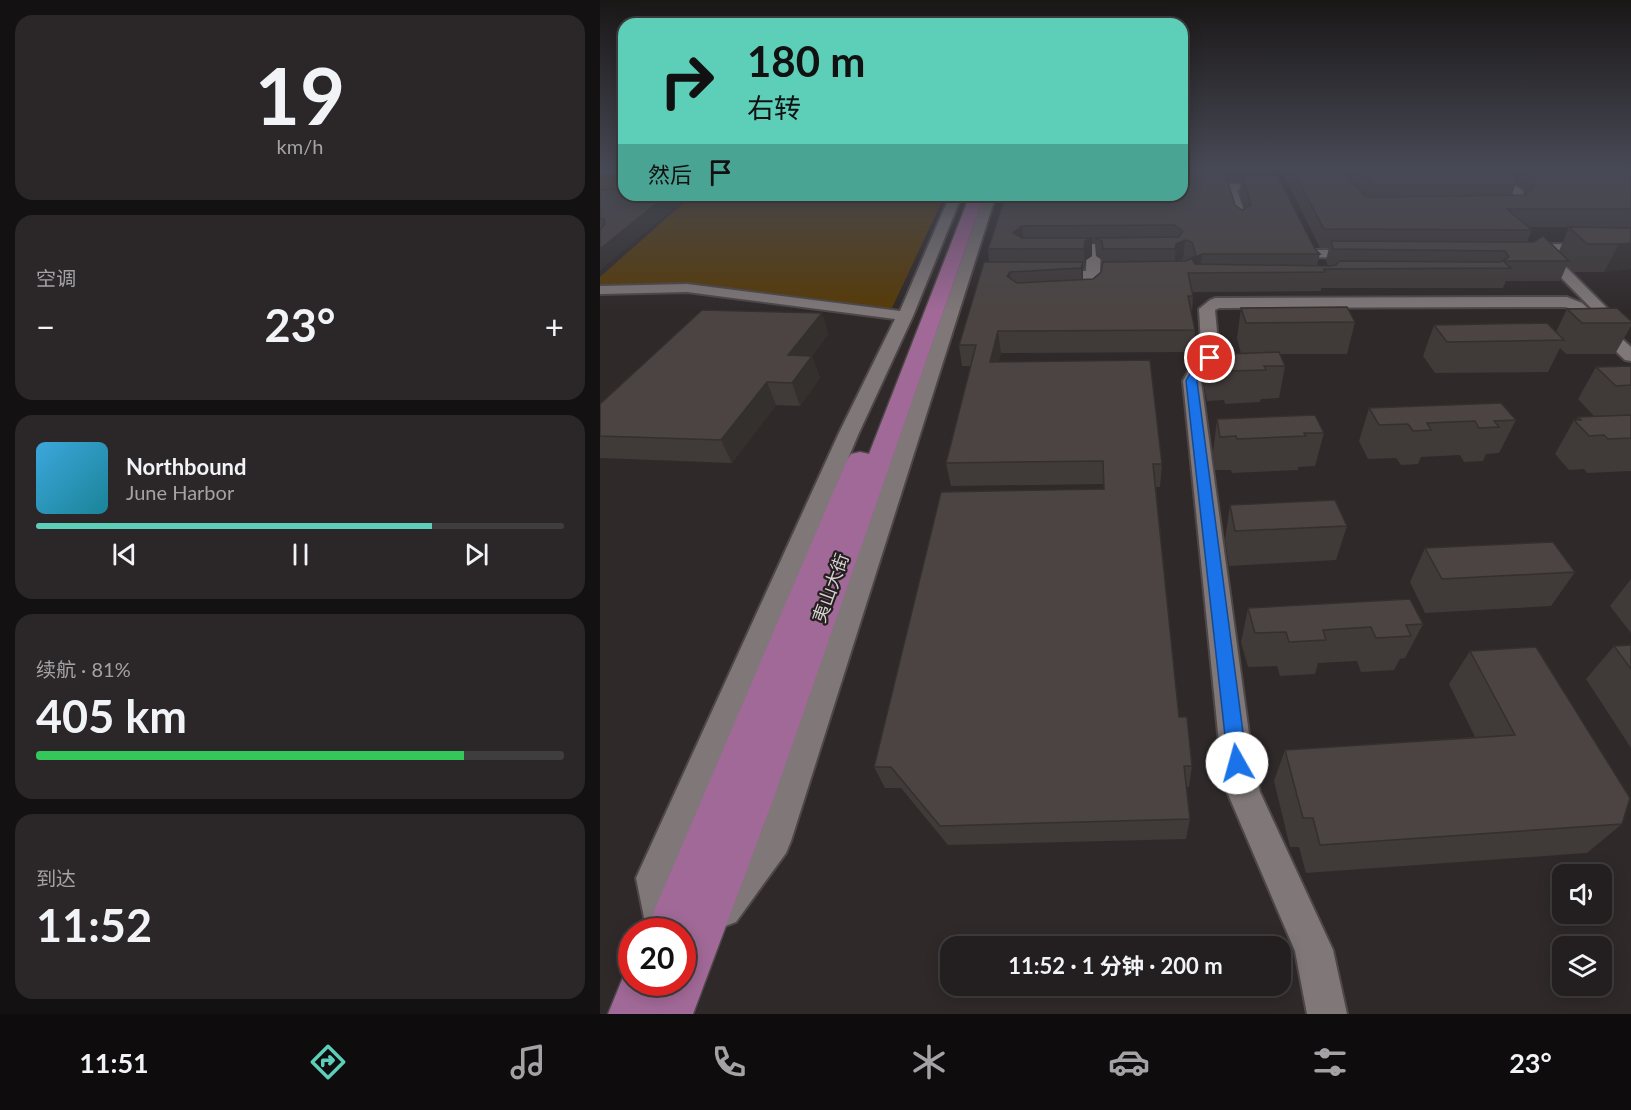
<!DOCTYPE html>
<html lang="zh">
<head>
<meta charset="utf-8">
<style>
  body { margin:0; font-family:Lato,"Noto Sans SC",sans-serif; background:#2b2729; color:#f1f3f6; height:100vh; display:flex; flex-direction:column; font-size:22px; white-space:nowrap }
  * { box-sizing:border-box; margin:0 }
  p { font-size:20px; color:#a3a2a5 }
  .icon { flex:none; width:33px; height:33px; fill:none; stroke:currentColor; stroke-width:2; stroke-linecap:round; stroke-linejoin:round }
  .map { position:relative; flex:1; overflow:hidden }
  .sheet { display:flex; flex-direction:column; gap:15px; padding:15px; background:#131112; width:600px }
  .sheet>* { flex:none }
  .top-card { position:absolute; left:18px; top:18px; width:570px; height:183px; border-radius:18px; box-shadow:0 3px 15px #0003,0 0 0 2px #403d3e; background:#5dceb8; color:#111; overflow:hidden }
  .fabs { position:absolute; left:952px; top:864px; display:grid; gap:12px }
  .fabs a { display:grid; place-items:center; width:60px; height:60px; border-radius:12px; background:#231f20; box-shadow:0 3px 15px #0003,0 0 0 2px #403d3e; font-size:30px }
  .speed { position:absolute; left:18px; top:918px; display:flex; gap:12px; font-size:30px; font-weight:700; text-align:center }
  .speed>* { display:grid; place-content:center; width:78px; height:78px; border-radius:50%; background:#231f20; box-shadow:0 3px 15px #0003,0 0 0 2px #403d3e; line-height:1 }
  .speed .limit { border:9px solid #d22; background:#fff; color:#111 }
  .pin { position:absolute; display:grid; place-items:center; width:51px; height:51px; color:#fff; margin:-26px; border:3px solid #fff; border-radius:50%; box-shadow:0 2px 6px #0007 }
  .me { position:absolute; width:66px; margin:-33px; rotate:353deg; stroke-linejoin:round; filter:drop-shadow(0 0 4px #0008) }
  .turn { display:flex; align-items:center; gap:21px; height:126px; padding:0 30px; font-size:27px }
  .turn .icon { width:78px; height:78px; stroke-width:2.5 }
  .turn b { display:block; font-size:42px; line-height:51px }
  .then { display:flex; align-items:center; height:57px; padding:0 30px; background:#0003; gap:12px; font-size:22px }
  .big { font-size:45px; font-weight:700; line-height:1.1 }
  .sheet .card { flex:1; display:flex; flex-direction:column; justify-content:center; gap:9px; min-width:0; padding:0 21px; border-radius:18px; background:#2b2729 }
  .sheet .dial { align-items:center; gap:0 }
  .dial b { font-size:78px; line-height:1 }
  .song { display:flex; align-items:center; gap:18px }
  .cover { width:72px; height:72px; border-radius:9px; background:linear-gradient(135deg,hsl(200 70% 55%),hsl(190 70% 35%)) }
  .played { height:6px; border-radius:3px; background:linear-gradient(90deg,#5dceb8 75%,#403d3e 75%) }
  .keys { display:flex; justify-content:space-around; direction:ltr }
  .heat { display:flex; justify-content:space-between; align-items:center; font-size:33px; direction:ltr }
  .charge { height:9px; border-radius:4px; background:linear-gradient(90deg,#34c759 81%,#403d3e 0) }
  .trip { position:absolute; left:340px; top:936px; width:351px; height:60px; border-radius:18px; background:#231f20; box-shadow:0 3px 15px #0003,0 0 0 2px #403d3e; font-weight:700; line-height:60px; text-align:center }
  .dock { display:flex; height:96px; justify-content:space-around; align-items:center; background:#0e0c0d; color:#a3a2a5 }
  .dock .icon { width:42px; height:42px }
  .dock .active { color:#5dceb8 }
  .dock b { font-size:27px; color:#f1f3f6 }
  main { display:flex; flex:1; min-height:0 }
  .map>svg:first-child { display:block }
  .green { fill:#573b08 }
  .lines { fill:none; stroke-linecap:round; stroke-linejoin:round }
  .minor-casing { stroke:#4d4748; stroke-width:4 }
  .major-casing { stroke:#4d4748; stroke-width:3 }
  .minor { fill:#7f7778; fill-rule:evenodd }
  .major { fill:#a16997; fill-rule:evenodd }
  .wall { fill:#403a39; fill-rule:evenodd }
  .shaded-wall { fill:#34302e }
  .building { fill:#4b4442; stroke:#34302e; stroke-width:1.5 }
  .route { fill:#1a73e8; stroke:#114b97; stroke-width:1.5 }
  .labels { text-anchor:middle; stroke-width:4.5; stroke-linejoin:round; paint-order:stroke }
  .street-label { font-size:18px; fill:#d7d3d3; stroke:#251f20 }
</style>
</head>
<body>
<main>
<section class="sheet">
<div class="card dial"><b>19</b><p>km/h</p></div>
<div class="card"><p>空调</p>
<div class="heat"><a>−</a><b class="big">23°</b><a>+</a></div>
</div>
<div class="card">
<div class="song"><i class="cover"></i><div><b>Northbound</b><p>June Harbor</p></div></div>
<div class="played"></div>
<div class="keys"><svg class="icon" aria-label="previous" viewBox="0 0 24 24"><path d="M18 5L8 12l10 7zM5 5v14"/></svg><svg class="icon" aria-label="pause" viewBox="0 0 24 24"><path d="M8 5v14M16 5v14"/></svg><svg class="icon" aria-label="next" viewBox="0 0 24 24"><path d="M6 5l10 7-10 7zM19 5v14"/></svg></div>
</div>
<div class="card"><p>续航 · 81%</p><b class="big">405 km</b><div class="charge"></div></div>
<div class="card"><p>到达</p><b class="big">11:52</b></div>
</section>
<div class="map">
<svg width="1031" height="1014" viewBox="0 0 1031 1014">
  <rect width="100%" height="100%" fill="#2f292a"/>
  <path class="green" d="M24,176V195H345L291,310L91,284L0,287V277L88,199L0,202V177Z"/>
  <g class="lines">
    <g class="minor-casing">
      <path id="minor" d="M883,170H895L923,191L922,209L896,211V205L912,203L913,194Z
        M670,183L674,184V188L637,189L647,222L645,225H637L624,186L626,184Z
        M350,195H362L313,316L258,435L72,878L84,929L82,932H47L36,878L238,435L295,319L87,292L0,294V286L87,284L300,311Z
        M384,195H396L191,841L186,853L136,922L123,927L110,922L105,909L110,896L161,831Z
        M494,239L501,243L500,271L534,272L536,275L534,278L500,279V289L493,293L486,289V279L449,278L447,275L449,272L454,271H486L487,243Z
        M947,244L1031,245V253L951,252L1008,309L1005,312H995L934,250Z
        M714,250H757L764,254L757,258L709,257L707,254L709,251Z
        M967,297L982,303L1031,347V361L1025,360L972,309L965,307L619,308L615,310L620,364L617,368L604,373L601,381L653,763L660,792L733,950L747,1014H707L695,951L628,794L621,763L583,381L591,366L602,361L599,309L610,300L615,298Z"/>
    </g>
    <g class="major-casing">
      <path id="major" d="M0,170H23L17,174L0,175Z
        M370,195H384L173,800L93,1014H8L28,965L32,964V982H82V932H45L247,460L251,454L260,452L269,454Z"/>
    </g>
    <use href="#minor" class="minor"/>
    <use href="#major" class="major"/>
  </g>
  <path class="wall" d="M582,170H670L669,175L715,249L720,254L717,265L728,266L726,260L729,248H720L689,185L679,170H916L907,171L915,177L917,170H1031V227H928L932,230L927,242L959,251L969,227L1031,228V269L1004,272H974L967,265L960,281H906L903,288H721V291L593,292V296L592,315L595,330L593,352L401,353L398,362L562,464L560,487H556L579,717L592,766L589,787H587L590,819L586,839L348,845L301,788H285L274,767L504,489V484L351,486L346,463L370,366H362L359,345L389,262L388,249L406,195ZM630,181H641L640,191L645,208L642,210L635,205L628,182ZM916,183L926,191V194L925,195H912ZM492,244H495L496,256L502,260L501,272L493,279L483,280V268H485L486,260L492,256Z
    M0,190L82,201L0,270Z
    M641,308L755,322L747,354H680L685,366L679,398L661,399L660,402L625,404L624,400L607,401L604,387L607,355L641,354L637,338Z
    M967,309L1031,321V326L1015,354H966L960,348L948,372L835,373L823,356L834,325L956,332Z
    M222,313L228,334L212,356L220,378L200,406L176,405L132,463L0,458V404Z
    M1031,366V471L987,473L984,469L969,470L955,454L974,420H976L978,417L994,416L978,399L996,367Z
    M769,408L916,420L899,453L886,454L883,461L864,462L860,455L821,457L818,464L801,465L796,458L768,459L759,441Z
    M617,419L724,433L715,466L698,467V470L632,473L631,470H615L613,453Z
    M630,505L747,526L736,560L629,566L625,540Z
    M825,548L975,572L951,606L825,613L810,582Z
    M1031,579V633L1010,606Z
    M648,608L823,624L805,658L800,659L794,670L761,672L757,661L718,663L715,674L680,676L677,666L648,667L641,642Z
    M1031,645V748L986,679L1014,646Z
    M870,651L1022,824L987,853L706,873L699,847H690L674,781L685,750L875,737L849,684Z"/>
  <path class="shaded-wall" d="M623,170H631L630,181L622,185Z
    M67,195H80L82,201L0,270V249Z
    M422,226L424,245L413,233Z
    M492,238V256L486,260L485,268L484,249L485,241Z
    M585,240L583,259L575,263L574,268L576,244Z
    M1031,243V269L1004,272L1019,244Z
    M602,254L600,273L592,259Z
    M483,262V281L482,288L481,268Z
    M410,272L412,291L407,276Z
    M222,313L228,334L196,377L188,355Z
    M398,331L401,353L393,384L390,362Z
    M212,356L220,378L200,406L192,383Z
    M167,382L176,405L132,463L121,440Z"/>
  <path class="building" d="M582,170H624L635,205L642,210L651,205L642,175H677L715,249L720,254H602L592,259L595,264L730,266L736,265L739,261L900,262L909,257L905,251L733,249L731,241L934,242L943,236L969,261H903L911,268L724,269L725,272L588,273L593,296H588L595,330L398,331L390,362L550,360L562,464H553L579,717H587L592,766H584L590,819L340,826L291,767H274L341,492L504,489L503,461L346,463L376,345H359L384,262H483L481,268L410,272L407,276L417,283L493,279L501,272L503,262L586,261L596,256L592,242L585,240L576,244L575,249H503L502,241L495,238L579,237L583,231L574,225L422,226L413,233L422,238H492L485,241L484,249H388L406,195H582Z
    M693,170H742L765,195L771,197L925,195L933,189V175L927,170H1031V209H907L932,230L724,229Z
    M760,170H906L917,178L916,184L775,185Z
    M24,189V195H67L0,249V230L5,224L4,219H0V190Z
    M969,227L1031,228V243L1019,244H987Z
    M747,307L755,322L646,323L641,308Z
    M1017,308L1031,321V323H982L967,309Z
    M102,310L222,313L188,355L212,356L192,383L167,382L121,440L0,436V404Z
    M947,323L964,340L847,342L834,325Z
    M679,352L685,366H664L666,370L629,371V368H611L607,355Z
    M1031,366V385L1016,386L996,367Z
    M901,403L916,420L894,421L899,427L879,428L875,421L827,423L831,430L813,431L808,424L779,425L769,408Z
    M715,415L724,433H704L706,436L637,439L636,436L620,437L617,419Z
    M1031,415V438L1008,439L1004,435L989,436L974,420H981L978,417Z
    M735,500L747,526L635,531L630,505Z
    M953,542L975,572L842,579L825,548Z
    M810,599L823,624L806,625L811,636L776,638L771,627L723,630L726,640L689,642L686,632L655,633L648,608Z
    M1031,645V669L1014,646Z
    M936,647L1030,798L1022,824L720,845L713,818H703L685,750L915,735L870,651Z"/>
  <linearGradient id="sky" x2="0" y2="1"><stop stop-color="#1a1717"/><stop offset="0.54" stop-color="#474955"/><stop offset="1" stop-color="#474955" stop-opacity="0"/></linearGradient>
  <rect width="1031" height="312" fill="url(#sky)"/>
  <path class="route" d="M610,355L616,358V364L601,372L597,381L647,763L644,769L637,772L630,769L628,763L586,381L593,368L605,362L607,356Z"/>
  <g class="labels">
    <g class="street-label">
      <text transform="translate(231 588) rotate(-70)" y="6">夷山大街</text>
    </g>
  </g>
</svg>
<div class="fabs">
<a><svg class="icon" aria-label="sound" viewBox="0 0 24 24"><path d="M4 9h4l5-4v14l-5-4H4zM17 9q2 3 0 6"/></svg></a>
<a><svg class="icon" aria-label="layers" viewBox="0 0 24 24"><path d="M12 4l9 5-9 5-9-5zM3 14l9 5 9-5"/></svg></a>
</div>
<div class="speed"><div class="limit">20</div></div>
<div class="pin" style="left:610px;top:358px;background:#d93025"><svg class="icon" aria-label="arrive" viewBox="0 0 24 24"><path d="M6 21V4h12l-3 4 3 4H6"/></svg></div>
<svg class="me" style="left:637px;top:763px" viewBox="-20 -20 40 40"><circle r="19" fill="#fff"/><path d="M0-13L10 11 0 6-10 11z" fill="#1a73e8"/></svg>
<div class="trip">11:52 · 1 分钟 · 200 m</div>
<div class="top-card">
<div class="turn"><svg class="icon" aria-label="right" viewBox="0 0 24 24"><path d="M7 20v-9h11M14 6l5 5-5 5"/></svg><div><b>180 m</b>右转</div></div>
<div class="then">然后<svg class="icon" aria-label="arrive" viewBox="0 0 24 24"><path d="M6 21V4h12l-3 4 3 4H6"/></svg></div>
</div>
</div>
</main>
<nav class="dock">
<b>11:51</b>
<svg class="icon active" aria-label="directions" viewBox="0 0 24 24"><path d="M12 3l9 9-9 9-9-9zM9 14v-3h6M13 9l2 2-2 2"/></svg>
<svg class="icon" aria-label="music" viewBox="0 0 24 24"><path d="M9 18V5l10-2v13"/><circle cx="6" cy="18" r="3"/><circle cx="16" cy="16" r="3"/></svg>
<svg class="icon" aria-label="phone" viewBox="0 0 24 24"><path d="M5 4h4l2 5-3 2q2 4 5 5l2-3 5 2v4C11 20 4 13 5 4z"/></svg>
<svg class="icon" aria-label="climate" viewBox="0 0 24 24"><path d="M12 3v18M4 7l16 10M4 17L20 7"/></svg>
<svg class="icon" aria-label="car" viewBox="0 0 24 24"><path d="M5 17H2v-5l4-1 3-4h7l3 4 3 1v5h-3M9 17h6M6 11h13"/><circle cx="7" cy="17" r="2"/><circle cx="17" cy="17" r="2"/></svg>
<svg class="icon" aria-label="filters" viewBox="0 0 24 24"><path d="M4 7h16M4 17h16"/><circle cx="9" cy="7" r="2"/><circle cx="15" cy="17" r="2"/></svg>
<b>23°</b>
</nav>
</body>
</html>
